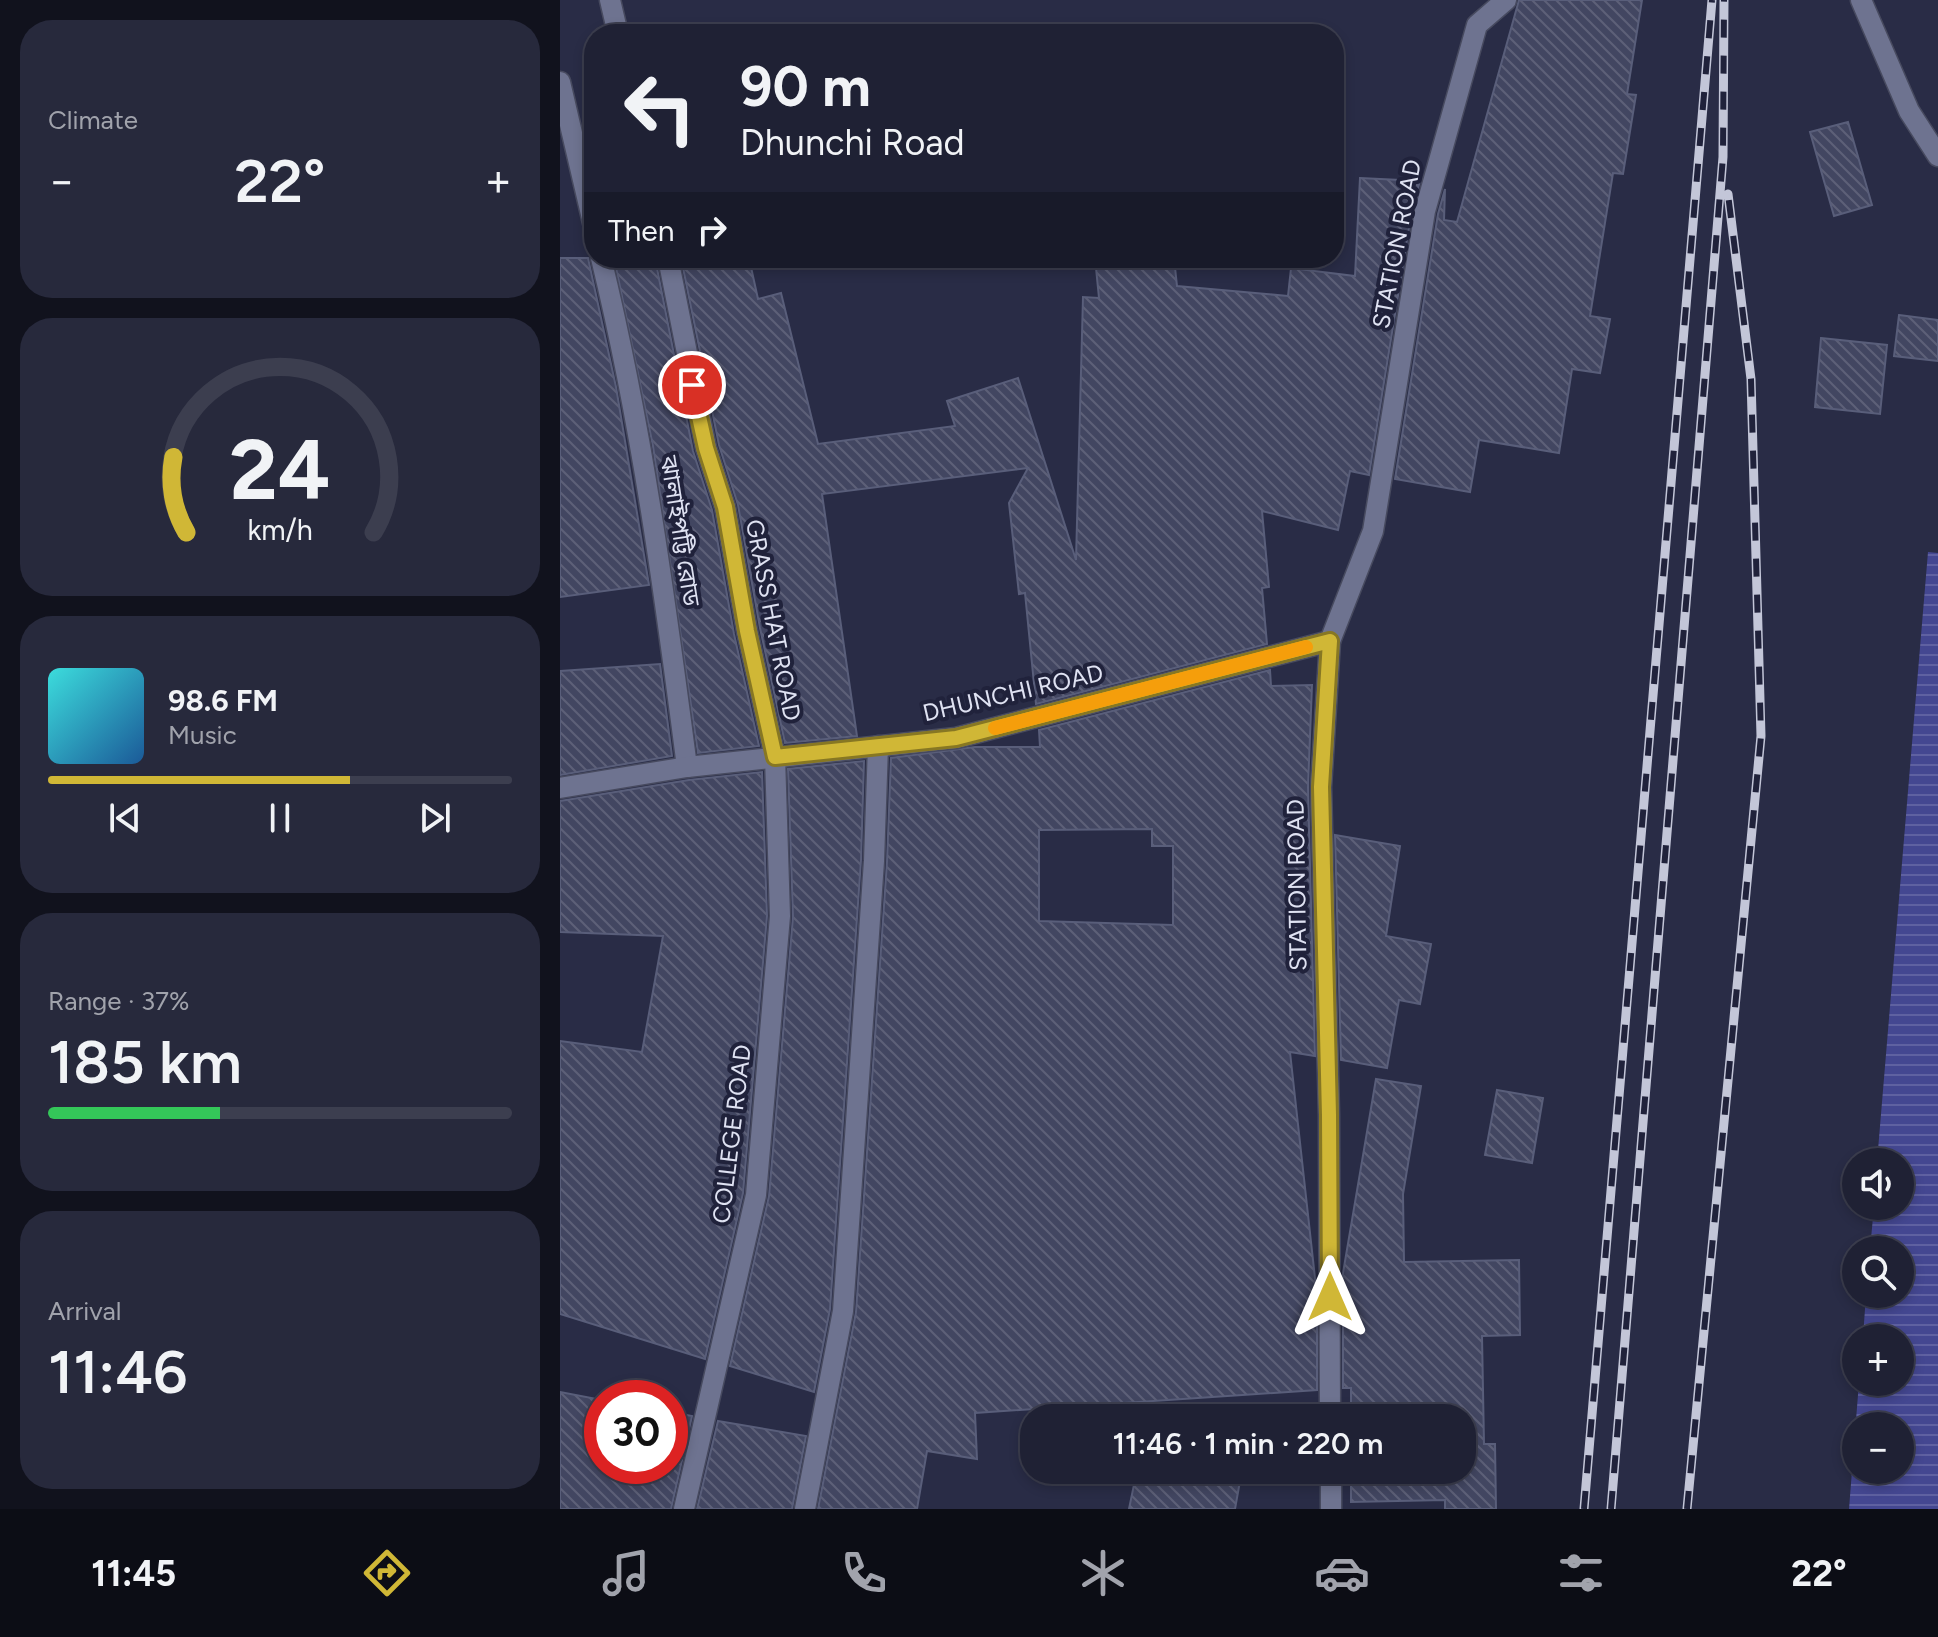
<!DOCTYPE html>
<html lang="en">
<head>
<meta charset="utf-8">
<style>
  body { margin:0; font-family:Figtree,"Noto Sans Bengali",sans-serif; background:#27293c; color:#f1f3f6; height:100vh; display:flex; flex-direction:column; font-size:30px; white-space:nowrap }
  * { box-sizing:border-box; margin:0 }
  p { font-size:26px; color:#a1a3ac }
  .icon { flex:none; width:44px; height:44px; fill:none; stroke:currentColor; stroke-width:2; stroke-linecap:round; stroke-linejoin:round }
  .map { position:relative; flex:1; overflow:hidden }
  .side { display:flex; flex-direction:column; gap:20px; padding:20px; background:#11121d; width:560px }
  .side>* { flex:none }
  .top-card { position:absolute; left:24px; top:24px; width:760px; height:244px; border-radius:32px; box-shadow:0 4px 12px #0003,0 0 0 2px #3c3e4f; background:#1f2134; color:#f1f3f6; overflow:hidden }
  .buttons { position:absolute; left:1282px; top:1148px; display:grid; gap:16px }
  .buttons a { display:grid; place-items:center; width:72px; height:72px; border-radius:50%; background:#1f2134; box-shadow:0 4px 12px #0003,0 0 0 2px #3c3e4f; font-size:40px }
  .speed { position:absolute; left:24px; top:1380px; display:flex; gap:16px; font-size:40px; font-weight:700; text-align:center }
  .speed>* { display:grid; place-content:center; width:104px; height:104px; border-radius:50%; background:#1f2134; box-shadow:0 4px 12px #0003,0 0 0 2px #3c3e4f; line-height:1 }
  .speed .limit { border:12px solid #d22; background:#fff; color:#111 }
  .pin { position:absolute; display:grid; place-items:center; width:68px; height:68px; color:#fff; margin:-34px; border:4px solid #fff; border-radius:50%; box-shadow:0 2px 8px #0007 }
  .me { position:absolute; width:88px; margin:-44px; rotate:0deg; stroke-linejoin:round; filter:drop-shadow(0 0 6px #0008) }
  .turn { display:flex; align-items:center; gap:28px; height:168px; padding:0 24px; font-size:36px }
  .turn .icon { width:104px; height:104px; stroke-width:2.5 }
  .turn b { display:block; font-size:56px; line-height:68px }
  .then { display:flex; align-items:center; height:76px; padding:0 24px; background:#0003; gap:16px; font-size:30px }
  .big { font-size:60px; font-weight:600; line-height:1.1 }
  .side .widget { flex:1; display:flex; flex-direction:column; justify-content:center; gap:12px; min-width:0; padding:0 28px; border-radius:32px; background:#27293c }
  .side .dial { align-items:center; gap:0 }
  .dial svg { height:208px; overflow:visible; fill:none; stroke:#3c3e4f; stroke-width:7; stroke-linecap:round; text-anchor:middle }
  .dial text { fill:#f1f3f6; stroke:none }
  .song { display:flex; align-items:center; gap:24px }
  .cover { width:96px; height:96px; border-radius:12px; background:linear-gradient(135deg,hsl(180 70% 55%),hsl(210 70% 35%)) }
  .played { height:8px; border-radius:4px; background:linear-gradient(90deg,#d0b736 65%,#3c3e4f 65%) }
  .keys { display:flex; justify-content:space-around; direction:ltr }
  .heat { display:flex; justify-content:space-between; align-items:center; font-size:44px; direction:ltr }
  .charge { height:12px; border-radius:6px; background:linear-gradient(90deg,#34c759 37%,#3c3e4f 0) }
  .trip { position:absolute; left:460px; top:1404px; width:456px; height:80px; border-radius:32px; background:#1f2134; box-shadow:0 4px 12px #0003,0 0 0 2px #3c3e4f; font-weight:600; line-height:80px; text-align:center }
  .menu { display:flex; height:128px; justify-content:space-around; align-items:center; background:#0c0d15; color:#a1a3ac }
  .menu .icon { width:56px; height:56px }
  .menu .current { color:#d0b736 }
  .menu b { font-size:36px; color:#f1f3f6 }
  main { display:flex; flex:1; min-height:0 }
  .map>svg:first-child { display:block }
  .water { fill:url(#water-rules); fill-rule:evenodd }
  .building { fill:url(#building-back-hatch); stroke:#595e7a; stroke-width:2; fill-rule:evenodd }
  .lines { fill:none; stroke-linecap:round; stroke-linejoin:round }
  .minor-casing { stroke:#474a5f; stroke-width:23 }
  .tertiary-casing { stroke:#474a5f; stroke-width:23 }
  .minor { stroke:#6e7390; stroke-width:20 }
  .tertiary { stroke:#6e7390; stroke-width:20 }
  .rail-casing { stroke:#c3c6d8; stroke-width:9 }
  .rail { stroke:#20223b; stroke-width:6; stroke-dasharray:18; stroke-linecap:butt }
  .route-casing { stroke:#877723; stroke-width:20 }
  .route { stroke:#d0b736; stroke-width:14 }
  .slow { stroke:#f59e0b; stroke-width:14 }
  .labels { text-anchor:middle; stroke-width:8; stroke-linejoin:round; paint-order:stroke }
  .street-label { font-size:24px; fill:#dfe2f2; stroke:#20223b }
</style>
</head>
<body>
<main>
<section class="side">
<div class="widget"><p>Climate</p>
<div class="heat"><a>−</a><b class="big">22°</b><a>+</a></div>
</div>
<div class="widget dial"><svg viewBox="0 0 100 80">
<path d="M14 69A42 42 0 1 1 86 69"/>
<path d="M14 69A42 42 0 0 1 9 40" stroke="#d0b736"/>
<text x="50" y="56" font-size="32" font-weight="700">24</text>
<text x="50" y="72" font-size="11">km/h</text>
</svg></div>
<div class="widget">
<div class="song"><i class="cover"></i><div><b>98.6 FM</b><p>Music</p></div></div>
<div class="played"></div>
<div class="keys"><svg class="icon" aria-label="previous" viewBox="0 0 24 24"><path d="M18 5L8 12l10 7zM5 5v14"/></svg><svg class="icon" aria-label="pause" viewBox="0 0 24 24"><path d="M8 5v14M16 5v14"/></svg><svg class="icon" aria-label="next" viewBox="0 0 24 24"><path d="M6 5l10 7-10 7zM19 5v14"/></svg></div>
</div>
<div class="widget"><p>Range · 37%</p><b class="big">185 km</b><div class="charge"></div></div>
<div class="widget"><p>Arrival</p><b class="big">11:46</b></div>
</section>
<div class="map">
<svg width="1378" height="1509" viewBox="0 0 1378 1509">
  <defs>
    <pattern id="water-rules" width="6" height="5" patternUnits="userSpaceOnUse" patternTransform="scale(2)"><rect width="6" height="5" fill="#444791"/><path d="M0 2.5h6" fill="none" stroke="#5f61a1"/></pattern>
    <pattern id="building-back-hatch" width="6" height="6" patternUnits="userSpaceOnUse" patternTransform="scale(2)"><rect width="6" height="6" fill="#424661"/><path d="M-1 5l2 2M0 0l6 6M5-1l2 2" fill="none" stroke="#5d6078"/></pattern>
  </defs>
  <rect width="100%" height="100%" fill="#292c46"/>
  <path class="water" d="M1368,552L1378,553V1509H1289L1299,1382H1340V1338H1303L1306,1294H1340V1250H1310L1314,1206H1340V1162H1317ZM1296,1426H1340V1470H1296Z"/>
  <path class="building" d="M959,0H1082L1067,94L1076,95L1063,174L1053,173L1030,316L1050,319L1040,373L1012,369L999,453L919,440L910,492L835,479L878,214L885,189L884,220L897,222Z
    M1288,122L1312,205L1274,216L1250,132Z
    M800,178L860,181L852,209L809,475L790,471L778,530L702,511L709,587L702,588L707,644L476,704L465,593L459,594L449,503L468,468L262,494L297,736L225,743L200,628L178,505L159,445L121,258H189L198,299L221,293L258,444L395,426L387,401L458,378L516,560L523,297L539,298L535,258H614L617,286L728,296L731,268L795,276Z
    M0,258H28L56,387L89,585L0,597Z
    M54,258H95L133,451L152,510L174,634L199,746L138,753L93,446Z
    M1339,315L1378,320V361L1334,356Z
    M1261,338L1327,345L1320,414L1255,407Z
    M100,664L112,756L0,775V671Z
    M710,670L711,686L752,685L748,787L755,1056L730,1052L757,1296V1390L415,1413L417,1459L367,1451L357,1509H258L296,1312L327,862L331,758L415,747H480L479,730ZM592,829V846H613V925L479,921V830Z
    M304,761L301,860L270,1309L254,1392L170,1366L209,1196L233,917L228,769Z
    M202,772L207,916L183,1193L145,1359L0,1314V1041L82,1052L103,936L0,932V801L129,780Z
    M775,835L840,846L826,936L871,944L860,1004L839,1000L827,1068L781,1060Z
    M816,1079L861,1086L843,1194L844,1262L959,1260L960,1335L922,1336L924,1444H935L936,1509H885V1500L791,1502V1470H902V1418H791V1388H783V1273Z
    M937,1090L983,1098L972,1163L925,1155Z
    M0,1392L42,1400V1466H110V1412L132,1416L111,1509H0Z
    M158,1421L246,1436L232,1509H137Z
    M577,1470H682L675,1509H569Z"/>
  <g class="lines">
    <g class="minor-casing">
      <path id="minor" d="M50,0L58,34
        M0,82L34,227
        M41,258C82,426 105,597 127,767
        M108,258L146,448L165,507L187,631L215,757L220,916L196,1195L124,1509
        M770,641L761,787L769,1115L770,1418
        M771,1470V1509
        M245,1509L283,1311L314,861L318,746"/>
    </g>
    <g class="tertiary-casing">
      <path id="tertiary" d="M1301,0L1349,111L1378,156
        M0,788L127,767L396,738L770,641L813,531L865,211L917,25L946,0"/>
    </g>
    <use href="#minor" class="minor"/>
    <use href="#tertiary" class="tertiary"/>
    <g class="rail-casing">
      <path id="rail" d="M1024,1509L1152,0
        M1051,1509L1163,157L1164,0
        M1127,1509L1201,736L1191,379L1168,194"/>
    </g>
    <use href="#rail" class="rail"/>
  </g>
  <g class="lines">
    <g class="route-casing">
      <path id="route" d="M132,385L146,448L165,507L187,631L215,757L396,738L770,641L761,787L769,1115L770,1297"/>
    </g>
    <use href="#route" class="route"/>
    <path class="slow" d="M435,728L746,647"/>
  </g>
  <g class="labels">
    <g class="street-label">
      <text transform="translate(837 244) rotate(-79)" y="8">STATION ROAD</text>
      <text transform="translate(120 531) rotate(81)" y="8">ঝালাইপট্টি রোড</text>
      <text transform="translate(213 620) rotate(79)" y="8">GRASS HAT ROAD</text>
      <text transform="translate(453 693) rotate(-13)" y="8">DHUNCHI ROAD</text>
      <text transform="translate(737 885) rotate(-91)" y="8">STATION ROAD</text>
      <text transform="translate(172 1134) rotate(-83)" y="8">COLLEGE ROAD</text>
    </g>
  </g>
</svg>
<div class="buttons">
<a><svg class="icon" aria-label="sound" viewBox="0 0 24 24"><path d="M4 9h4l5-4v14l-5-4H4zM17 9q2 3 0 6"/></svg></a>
<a><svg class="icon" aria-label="search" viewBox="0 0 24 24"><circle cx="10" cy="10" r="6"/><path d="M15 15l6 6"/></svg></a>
<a>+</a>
<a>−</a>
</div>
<div class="speed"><div class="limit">30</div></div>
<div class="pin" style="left:132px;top:385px;background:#d93025"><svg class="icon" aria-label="arrive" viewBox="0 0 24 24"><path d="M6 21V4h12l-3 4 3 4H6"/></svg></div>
<svg class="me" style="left:770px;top:1297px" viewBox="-20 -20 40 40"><path d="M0-17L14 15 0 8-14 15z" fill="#d0b736" stroke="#fff" stroke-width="4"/></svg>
<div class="trip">11:46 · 1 min · 220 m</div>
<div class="top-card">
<div class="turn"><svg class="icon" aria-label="left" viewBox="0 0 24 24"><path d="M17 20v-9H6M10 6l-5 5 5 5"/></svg><div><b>90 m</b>Dhunchi Road</div></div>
<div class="then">Then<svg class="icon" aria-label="right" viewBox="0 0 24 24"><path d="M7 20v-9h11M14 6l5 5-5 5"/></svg></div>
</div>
</div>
</main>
<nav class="menu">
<b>11:45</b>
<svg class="icon current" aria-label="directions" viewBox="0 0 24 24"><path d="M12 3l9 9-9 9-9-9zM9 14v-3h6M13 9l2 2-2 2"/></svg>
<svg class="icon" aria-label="music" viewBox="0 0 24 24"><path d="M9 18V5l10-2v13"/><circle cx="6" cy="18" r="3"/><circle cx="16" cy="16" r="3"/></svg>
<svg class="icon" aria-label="phone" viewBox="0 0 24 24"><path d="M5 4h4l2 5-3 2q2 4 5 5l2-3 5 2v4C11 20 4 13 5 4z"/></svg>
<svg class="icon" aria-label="climate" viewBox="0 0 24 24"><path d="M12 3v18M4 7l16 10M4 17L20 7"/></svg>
<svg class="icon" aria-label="car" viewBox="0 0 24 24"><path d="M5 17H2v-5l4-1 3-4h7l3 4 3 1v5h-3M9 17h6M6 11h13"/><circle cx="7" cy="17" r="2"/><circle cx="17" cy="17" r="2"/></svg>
<svg class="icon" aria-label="filters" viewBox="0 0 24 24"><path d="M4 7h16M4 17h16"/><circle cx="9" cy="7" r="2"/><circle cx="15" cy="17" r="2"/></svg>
<b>22°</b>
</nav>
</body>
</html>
